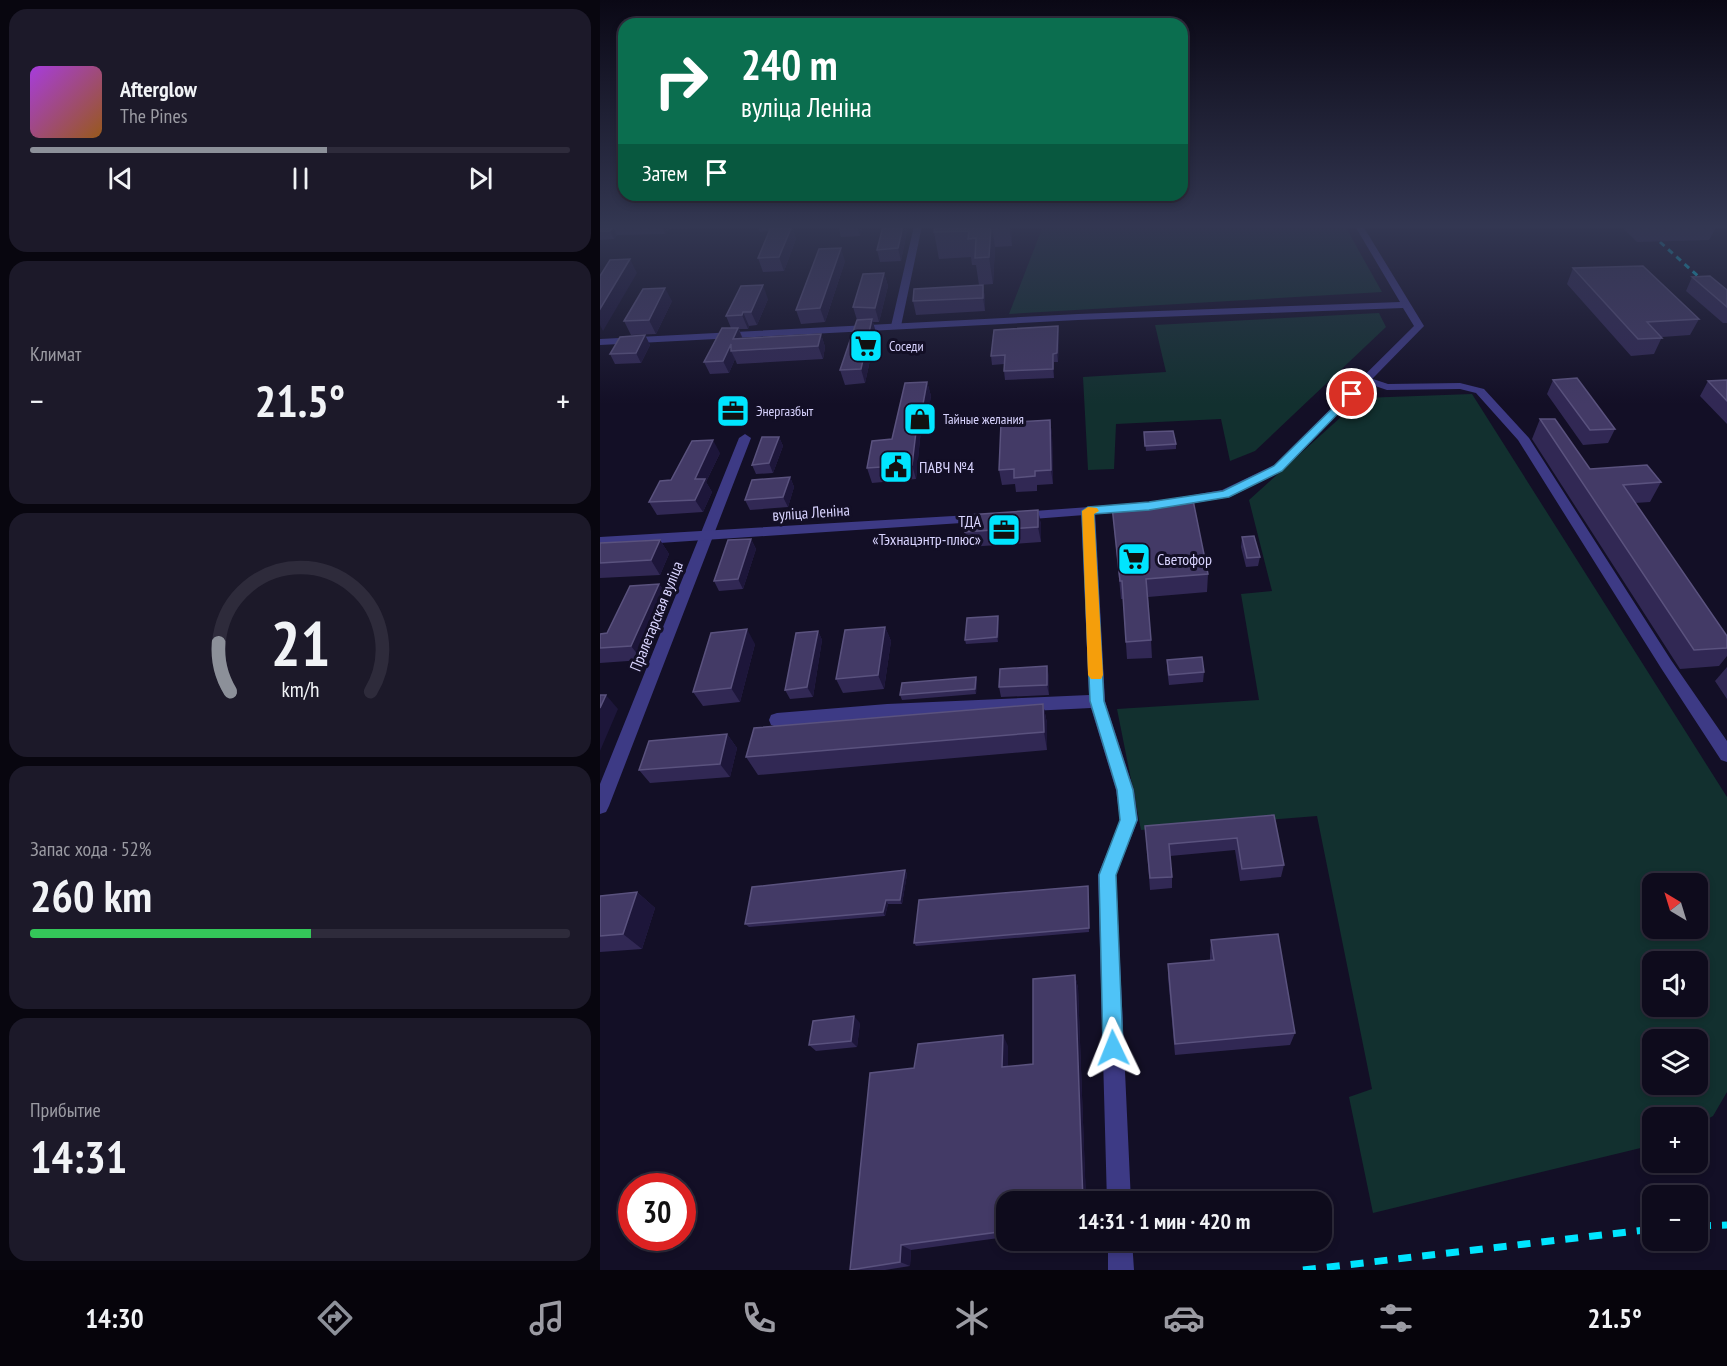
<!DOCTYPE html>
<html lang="ru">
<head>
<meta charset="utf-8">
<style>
  body { margin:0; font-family:"PT Sans Narrow",sans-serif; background:#1c1929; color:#f1f3f6; height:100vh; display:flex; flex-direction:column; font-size:22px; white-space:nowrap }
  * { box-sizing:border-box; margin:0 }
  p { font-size:20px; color:#9b9ba3 }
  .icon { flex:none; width:33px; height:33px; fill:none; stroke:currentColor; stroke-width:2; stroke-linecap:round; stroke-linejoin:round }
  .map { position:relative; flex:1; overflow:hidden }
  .drawer { display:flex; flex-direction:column; gap:9px; padding:9px; background:#08060f; width:600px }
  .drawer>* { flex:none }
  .guide { position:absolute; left:18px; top:18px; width:570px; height:183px; border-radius:18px; box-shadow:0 3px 9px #0003,0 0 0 2px #2e2b3b; background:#0b6e4f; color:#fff; overflow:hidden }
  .needle { width:39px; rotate:322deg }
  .controls { position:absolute; left:1042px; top:873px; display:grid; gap:12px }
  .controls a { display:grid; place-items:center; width:66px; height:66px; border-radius:12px; background:#0e0b1c; box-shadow:0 3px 9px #0003,0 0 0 2px #2e2b3b; font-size:30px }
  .speed { position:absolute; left:18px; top:1173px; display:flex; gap:12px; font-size:30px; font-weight:700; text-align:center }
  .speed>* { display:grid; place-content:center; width:78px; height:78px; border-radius:50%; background:#0e0b1c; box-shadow:0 3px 9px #0003,0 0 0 2px #2e2b3b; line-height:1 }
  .speed .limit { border:9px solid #d22; background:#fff; color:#111 }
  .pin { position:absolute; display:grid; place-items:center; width:51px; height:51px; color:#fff; margin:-26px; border:3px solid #fff; border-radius:50%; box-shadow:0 2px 6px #0007 }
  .me { position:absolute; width:66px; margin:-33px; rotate:358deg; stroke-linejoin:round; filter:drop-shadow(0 0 4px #0008) }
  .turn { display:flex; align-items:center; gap:21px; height:126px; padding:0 24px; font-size:27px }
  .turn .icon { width:78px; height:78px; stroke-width:2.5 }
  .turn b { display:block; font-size:42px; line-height:51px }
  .then { display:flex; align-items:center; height:57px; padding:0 24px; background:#0003; gap:12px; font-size:22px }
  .big { font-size:45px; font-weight:700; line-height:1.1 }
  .drawer .card { flex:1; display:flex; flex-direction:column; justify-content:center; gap:9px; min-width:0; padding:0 21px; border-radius:18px; background:#1c1929 }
  .drawer .dial { align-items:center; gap:0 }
  .dial svg { height:156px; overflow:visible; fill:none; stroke:#2e2b3b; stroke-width:7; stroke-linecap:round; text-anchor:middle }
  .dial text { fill:#f1f3f6; stroke:none }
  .song { display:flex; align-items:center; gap:18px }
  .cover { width:72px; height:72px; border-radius:9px; background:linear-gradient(135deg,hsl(280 70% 55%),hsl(30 70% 35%)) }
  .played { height:6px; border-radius:3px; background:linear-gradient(90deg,#8c9099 55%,#2e2b3b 55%) }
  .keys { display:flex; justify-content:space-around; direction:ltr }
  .heat { display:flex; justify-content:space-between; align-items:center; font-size:33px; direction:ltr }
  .charge { height:9px; border-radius:4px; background:linear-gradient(90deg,#34c759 52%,#2e2b3b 0) }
  .trip { position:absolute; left:396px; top:1191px; width:336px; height:60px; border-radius:18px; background:#0e0b1c; box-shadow:0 3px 9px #0003,0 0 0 2px #2e2b3b; font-weight:700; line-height:60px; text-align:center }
  .tabs { display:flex; height:96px; justify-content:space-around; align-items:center; background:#06040b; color:#9b9ba3 }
  .tabs .icon { width:42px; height:42px }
  .tabs .active { color:#8c9099 }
  .tabs b { font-size:27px; color:#f1f3f6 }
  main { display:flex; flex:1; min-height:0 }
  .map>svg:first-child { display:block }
  .green { fill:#12302f; fill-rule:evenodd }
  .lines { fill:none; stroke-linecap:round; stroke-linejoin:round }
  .minor { fill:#3d3a85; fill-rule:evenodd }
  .tertiary { fill:#3d3a85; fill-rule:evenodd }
  .rail-far1 { stroke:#00e5ff; stroke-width:3; stroke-dasharray:6 5; stroke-linecap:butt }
  .rail { stroke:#00e5ff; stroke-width:7; stroke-dasharray:13 11; stroke-linecap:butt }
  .wall { fill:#312854 }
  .shaded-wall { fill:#1d163a }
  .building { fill:#433a66; stroke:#5a527e; stroke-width:1.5 }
  .route { fill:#4fc3f7; stroke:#337fa1; stroke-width:1.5 }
  .slow { fill:#f59e0b }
  .labels { text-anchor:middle; stroke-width:6; stroke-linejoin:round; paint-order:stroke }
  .far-poi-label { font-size:14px; fill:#d9d4ff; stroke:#130f26; text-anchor:start }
  .poi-label { font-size:16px; fill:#d9d4ff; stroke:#130f26; text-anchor:start }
  .street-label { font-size:16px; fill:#d9d4ff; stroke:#130f26 }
</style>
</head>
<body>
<main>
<section class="drawer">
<div class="card">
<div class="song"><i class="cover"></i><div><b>Afterglow</b><p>The Pines</p></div></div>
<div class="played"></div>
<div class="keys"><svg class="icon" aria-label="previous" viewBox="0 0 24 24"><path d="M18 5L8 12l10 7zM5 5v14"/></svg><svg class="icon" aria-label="pause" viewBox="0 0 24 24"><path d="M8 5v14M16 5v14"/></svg><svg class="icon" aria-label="next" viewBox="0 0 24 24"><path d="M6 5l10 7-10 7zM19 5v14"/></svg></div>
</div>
<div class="card"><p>Климат</p>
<div class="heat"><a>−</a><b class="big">21.5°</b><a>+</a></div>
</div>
<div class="card dial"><svg viewBox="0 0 100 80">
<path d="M14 69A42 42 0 1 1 86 69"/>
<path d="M14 69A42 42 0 0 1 8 44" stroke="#8c9099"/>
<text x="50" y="56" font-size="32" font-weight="700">21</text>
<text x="50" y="72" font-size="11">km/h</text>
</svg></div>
<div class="card"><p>Запас хода · 52%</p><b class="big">260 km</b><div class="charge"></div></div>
<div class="card"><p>Прибытие</p><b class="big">14:31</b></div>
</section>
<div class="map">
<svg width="1127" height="1270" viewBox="0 0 1127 1270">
  <rect width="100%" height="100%" fill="#130f26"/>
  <path class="green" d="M443,226H745L782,292L409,314Z
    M779,313L786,327L655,451L630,461L621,419L516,424L514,469L488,470L483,377L566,372L555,325Z
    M872,394L1127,797V1092L1113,1116L1098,1124V1118H1053V1145L773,1213L749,1097L772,1089L717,816L541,830L517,709L659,700L641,594L672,591L649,500L762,398ZM1053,884H1098V928H1053ZM1053,962H1098V1006H1053ZM1053,1040H1098V1084H1053Z"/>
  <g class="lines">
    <path class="minor" d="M314,226H322L301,326L296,329L291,326Z
      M767,377L788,384L860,383L884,389L929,438L1071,660L1127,741V762L1121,760L1061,668L918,440L876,393L860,389L787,390L763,382L762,380Z
      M145,434L151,438L9,806L6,812L0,814V784L139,438Z
      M488,507L495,511L505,701L534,790L538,820L516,875L531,1202H507L498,875L520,820L516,790L491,708L287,718L177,727L171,725L169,720L171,715L177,713L287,704L489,695L481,511Z
      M508,1240H532L534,1270H508Z"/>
    <path class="tertiary" d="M755,226H763L824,326L682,471L630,497L564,508L559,507L558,504L559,501L622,490L674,465L814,326L803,308L478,320L0,345V339L478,314L800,302Z
      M531,504L536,505L538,508L536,511L420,520L413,516L420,512Z
      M387,514L394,518L392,521L0,547V537Z"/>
    <path class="rail-far1" d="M1060,242L1127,302"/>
    <path class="rail" d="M1098,1226L1127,1225
      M703,1270L1053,1229"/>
  </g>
  <path class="wall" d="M0,226H116L115,228L69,229L65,234L17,235L14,239L0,240Z
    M158,226H192L196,239L184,271L163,272L158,258L170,231L160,232Z
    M238,226H263L260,236L241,237Z
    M283,226H308L301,261L280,262L277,250Z
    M335,226H411L412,246L395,247L393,284L379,285L376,265H372L371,257L339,259L334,232Z
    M1021,226H1117L1109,240L1037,242Z
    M245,261L225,322L201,324L196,310Z
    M973,268L1099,319L1090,335L1062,337L1054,354L1031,356L967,284Z
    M284,273L288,286L279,322H273L276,333L265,383L245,385L240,370L257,320L253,307Z
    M1092,277L1127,290V323H1123L1086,291Z
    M383,285L385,299V311L316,315L313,301Z
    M168,299L157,325L149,326L148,329H139L143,339L221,334L225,347L223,359L137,364L135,359L129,373L110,374L104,362L131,328L126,316Z
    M72,301L56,334L31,335L24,321Z
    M458,326L459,334L458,362H454V378L405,380L404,371V364L392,365L391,356Z
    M45,335L50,345L41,363L15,364L10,354Z
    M953,380L1015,429L1008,443L983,445L947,394Z
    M1127,380V424L1100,396L1108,381Z
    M327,382L331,396L325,429H321L316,479L272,483L267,468L292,439Z
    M940,419L990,469L1061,482L1050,502L1035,503L1127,636V656L1119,666L1080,669L932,439Z
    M450,420L452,435L453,484L437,485V491L416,492L415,484L402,485L399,470Z
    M544,432L576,444V449L546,451Z
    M179,437L183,446L173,473L156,474L152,465Z
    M120,453L106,482L112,492L103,512L57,515L49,502L71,480Z
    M190,477L194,487L188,507L150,510L145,500Z
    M512,506L608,574L607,592L548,597L551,640L552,658L527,659L523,599H521Z
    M438,510L441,525V542L369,547L365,532Z
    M642,537L660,557L658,566L646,567L641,547Z
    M151,539L156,549L143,589L119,591L114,581Z
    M60,540L69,554L60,575L0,578V543Z
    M59,584L69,599L42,660L0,663V634L7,633Z
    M398,616L399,621L398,642L366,644L365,640Z
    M285,627L291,641L284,689L243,693L236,679Z
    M218,631L222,640L213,697L190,699L185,690Z
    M155,644L140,702L103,706L93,692Z
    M567,660L604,672L603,682L569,685L567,669Z
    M1127,667V699L1115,681Z
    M449,675V695L401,697L399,687Z
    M376,677L377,681L376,694L302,700L300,695Z
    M443,704L447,723V750L158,775L146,757Z
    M127,734L137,748L130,777L50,783L39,770Z
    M674,815L684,865L681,877L640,881L635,850L570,856L572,877V888L550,890L545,826Z
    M305,870L307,874L302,904H288L285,916L149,927L145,924Z
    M488,886L489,932L316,946L314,943Z
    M37,892L55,908L42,949L0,952V896Z
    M611,940L695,1033L690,1045L575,1055L568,977V964L610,960V955Z
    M475,975L478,988L486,1202H406V1237L311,1250L310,1266L285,1270H250L314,1068L408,1046V1067L433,1064Z
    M260,1023L257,1047L216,1051L209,1045Z"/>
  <path class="shaded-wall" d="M62,226H68L69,229L65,234Z
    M192,226L196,239L184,271L179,257Z
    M257,226H263L260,236Z
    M303,226H308L301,261L298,248Z
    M391,226H392L395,247L393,284L389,257Z
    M409,226H411L412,246Z
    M13,227L17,235L14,239L10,231Z
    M241,248L245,261L225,322L220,308Z
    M30,259L37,273L3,331L0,325V309Z
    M284,273L288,286L279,322L275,308Z
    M163,285L168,299L157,325L151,312Z
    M383,285L385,299V311L383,298Z
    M65,288L72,301L56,334L49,320Z
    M143,312L149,326L148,329L142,315Z
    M272,319L276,333L265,383L261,369Z
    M458,326L459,334L458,362L457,353Z
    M138,328L143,340L138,352L133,339Z
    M221,334L225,347L223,359L218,346Z
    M45,335L50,345L41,363L36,353Z
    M131,344V351L135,359L129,373L123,361Z
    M453,354L454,362V378L453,369Z
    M327,382L331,396L325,429L321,415Z
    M318,415L321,429L316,479L312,465Z
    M450,420L452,435L453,484L451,470Z
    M179,437L183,446L173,473L169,463Z
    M113,440L120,453L106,482L112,492L103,512L95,500V479Z
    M190,477L194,487L188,507L183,497Z
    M438,510L441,525V542L438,527Z
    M151,539L156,549L143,589L138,579Z
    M60,540L69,554L60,575L51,560Z
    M59,584L69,599L42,660L31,646Z
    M398,616L399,621L398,642L397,637Z
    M285,627L291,641L284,689L278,675Z
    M147,629L155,644L140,702L131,688Z
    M218,631L222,640L213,697L207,687Z
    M447,666L449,675V695L447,685Z
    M376,677L377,681L376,694L375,689Z
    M6,695L18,709L0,751V708Z
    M443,704L447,723V750L444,732Z
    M127,734L137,748L130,777L120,764Z
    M305,870L307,874L302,904L300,900Z
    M37,892L55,908L42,949L23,934Z
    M286,900L288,904L285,916L283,912Z
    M475,975L478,988L486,1202H483Z
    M254,1016L260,1023L257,1047L251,1041Z
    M403,1035L408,1046V1078L402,1067Z
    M301,1245L311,1250L310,1266L300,1262Z"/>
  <path class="building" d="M0,226H48L13,227L10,231H0Z
    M192,226L179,257L158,258L171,227Z
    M283,226H303L298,248L277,250Z
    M335,226H391L389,257L375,258L376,238L368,239L369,231L334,232Z
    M241,248L220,308L196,310L219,249Z
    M30,259L0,309V276L10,260Z
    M1043,266L1099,319L1047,322L1062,338L1038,339L973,268Z
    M284,273L275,308L253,307L263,274Z
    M1110,276L1127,290V307L1092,277Z
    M163,285L151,312H143L142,315L126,316L141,286Z
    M383,285V298L313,301L314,289Z
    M65,288L49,320L24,321L43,289Z
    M272,319L261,369L240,370L257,320Z
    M458,326L457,353L453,354V369L404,371L405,355L391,356L394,330Z
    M122,328H138L133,339L221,334L218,346L131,351V344L123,361L104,362Z
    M45,335L36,353L10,354L20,337Z
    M977,378L1015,429L990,430L953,380Z
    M1127,380V401L1108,381Z
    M327,382L321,415H318L312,465L267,468L272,441L292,439L305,383Z
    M940,419H955L990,469L1047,465L1061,482L1023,485L1127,636V648L1094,650Z
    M450,420L451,470L435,471V476L414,478V469L399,470L401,423Z
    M573,431L576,444L545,446L544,432Z
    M162,437H179L169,463L152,465Z
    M113,440L95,479H105L95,500L49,502L60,481L71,480L92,441Z
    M190,477L183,497L145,500L152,480Z
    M593,500L608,574L546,579L551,640L526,642L522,581H520L512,506Z
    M438,510V527L365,532L367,515Z
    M654,536L660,557L647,558L642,537Z
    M151,539L138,579L114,581L128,540Z
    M60,540L51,560L0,563V543Z
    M59,584L31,646L0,648V634L7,633L30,586Z
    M398,616L397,637L365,640L367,618Z
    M285,627L278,675L236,679L245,630Z
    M147,629L131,688L93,692L111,633Z
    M218,631L207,687L185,690L196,633Z
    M602,657L604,672L569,675L567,660Z
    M447,666V685L399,687L400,669Z
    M376,677L375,689L300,695L302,683Z
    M0,695H6L0,708Z
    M443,704L444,732L146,757L154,728Z
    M127,734L120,764L39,770L49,741Z
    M674,815L684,865L642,869L637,838L569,844L572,877L550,878L545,826Z
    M305,870L300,900H286L283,912L145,924L152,887Z
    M488,886L489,928L314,943L319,900Z
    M37,892L23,934L0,936V896Z
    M678,934L695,1033L575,1044L568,964L614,960L611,940Z
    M475,975L483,1202H406V1231L301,1245L300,1262L250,1270L270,1073L314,1068L318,1044L403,1035L402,1067L433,1064V979Z
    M254,1016L251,1041L209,1045L213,1021Z"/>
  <linearGradient id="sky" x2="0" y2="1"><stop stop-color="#0a0815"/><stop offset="0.56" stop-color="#333752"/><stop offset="1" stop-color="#333752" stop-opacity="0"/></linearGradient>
  <rect width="1127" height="404" fill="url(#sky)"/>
  <path class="route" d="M749,392L757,394L682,471L629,497L549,510L494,514L504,701L533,790L537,820L516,875L523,1048L520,1055L513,1058L506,1055L503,1048L499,875L520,820L517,790L490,701L482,511L488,507L549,502L623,491L674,466Z"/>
  <path class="slow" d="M488,507L497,508L499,511L494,514L503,675L501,679H491L488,675L482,511Z"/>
  <defs>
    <g id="supermarket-square" transform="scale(1.725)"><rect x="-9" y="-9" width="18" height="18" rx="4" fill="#00e5ff" stroke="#130f26"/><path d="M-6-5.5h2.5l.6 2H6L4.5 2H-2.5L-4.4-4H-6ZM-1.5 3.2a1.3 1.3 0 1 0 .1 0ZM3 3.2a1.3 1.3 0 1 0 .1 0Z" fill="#111"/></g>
    <g id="office-square" transform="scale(1.725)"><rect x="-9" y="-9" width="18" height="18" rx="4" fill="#00e5ff" stroke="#130f26"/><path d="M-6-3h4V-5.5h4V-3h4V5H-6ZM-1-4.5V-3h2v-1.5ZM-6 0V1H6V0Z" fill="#111"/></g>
    <g id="shop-square" transform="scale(1.725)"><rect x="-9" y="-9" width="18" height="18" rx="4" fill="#00e5ff" stroke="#130f26"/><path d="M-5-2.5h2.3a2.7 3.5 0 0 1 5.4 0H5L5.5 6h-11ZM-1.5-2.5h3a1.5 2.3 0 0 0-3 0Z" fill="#111"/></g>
    <g id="civic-square" transform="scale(1.725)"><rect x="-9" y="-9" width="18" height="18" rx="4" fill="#00e5ff" stroke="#130f26"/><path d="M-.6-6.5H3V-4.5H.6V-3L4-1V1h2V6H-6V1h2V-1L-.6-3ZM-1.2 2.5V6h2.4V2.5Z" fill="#111"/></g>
  </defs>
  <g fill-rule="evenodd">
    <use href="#supermarket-square" x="266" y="346"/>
    <use href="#office-square" x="133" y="411"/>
    <use href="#shop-square" x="320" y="419"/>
    <use href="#civic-square" x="296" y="467"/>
    <use href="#office-square" x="404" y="530"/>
    <use href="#supermarket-square" x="534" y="559"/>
  </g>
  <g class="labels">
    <g class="far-poi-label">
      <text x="289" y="351">Соседи</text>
      <text x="156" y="416">Энергазбыт</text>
      <text x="343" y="424">Тайные желания</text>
    </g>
    <g class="poi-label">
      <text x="319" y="473">ПАВЧ №4</text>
      <text x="381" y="527" text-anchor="end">ТДА<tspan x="381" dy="18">«Тэхнацэнтр-плюс»</tspan></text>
      <text x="557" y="565">Светофор</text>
    </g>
    <g class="street-label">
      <text transform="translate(211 512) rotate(-4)" y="6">вуліца Леніна</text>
      <text transform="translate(56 616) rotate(-68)" y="6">Пралетарская вуліца</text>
    </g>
  </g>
</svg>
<div class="controls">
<a><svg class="needle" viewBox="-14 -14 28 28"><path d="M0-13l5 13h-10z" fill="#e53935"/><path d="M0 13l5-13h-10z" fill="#9b9ba3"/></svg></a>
<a><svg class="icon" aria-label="sound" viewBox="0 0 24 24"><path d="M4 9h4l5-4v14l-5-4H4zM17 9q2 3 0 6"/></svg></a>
<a><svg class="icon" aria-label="layers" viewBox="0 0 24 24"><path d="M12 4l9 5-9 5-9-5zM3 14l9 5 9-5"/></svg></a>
<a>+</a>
<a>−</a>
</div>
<div class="speed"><div class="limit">30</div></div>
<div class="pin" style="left:752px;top:394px;background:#d93025"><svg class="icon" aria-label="arrive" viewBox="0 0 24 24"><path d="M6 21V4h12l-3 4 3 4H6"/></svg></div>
<svg class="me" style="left:513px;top:1048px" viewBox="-20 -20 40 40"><path d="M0-17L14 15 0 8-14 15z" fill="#4fc3f7" stroke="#fff" stroke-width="4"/></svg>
<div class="trip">14:31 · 1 мин · 420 m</div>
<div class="guide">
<div class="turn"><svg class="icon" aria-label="right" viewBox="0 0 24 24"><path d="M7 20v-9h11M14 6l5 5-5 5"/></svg><div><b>240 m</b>вуліца Леніна</div></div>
<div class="then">Затем<svg class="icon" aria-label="arrive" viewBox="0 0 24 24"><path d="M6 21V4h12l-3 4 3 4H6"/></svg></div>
</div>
</div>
</main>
<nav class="tabs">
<b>14:30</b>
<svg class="icon active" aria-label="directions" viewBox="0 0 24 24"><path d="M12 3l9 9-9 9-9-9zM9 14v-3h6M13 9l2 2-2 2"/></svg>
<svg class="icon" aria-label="music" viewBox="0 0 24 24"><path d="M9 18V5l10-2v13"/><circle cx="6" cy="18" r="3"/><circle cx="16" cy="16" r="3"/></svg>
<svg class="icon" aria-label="phone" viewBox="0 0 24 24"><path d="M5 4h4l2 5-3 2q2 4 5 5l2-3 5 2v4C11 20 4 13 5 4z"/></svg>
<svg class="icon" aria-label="climate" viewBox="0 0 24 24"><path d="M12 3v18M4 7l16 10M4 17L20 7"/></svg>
<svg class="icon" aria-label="car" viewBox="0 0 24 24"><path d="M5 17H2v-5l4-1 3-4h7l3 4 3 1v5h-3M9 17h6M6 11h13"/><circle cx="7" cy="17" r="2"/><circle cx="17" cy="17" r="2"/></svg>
<svg class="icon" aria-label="filters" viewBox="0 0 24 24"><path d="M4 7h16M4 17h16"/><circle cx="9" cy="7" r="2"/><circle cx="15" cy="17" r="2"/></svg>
<b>21.5°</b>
</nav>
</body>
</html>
